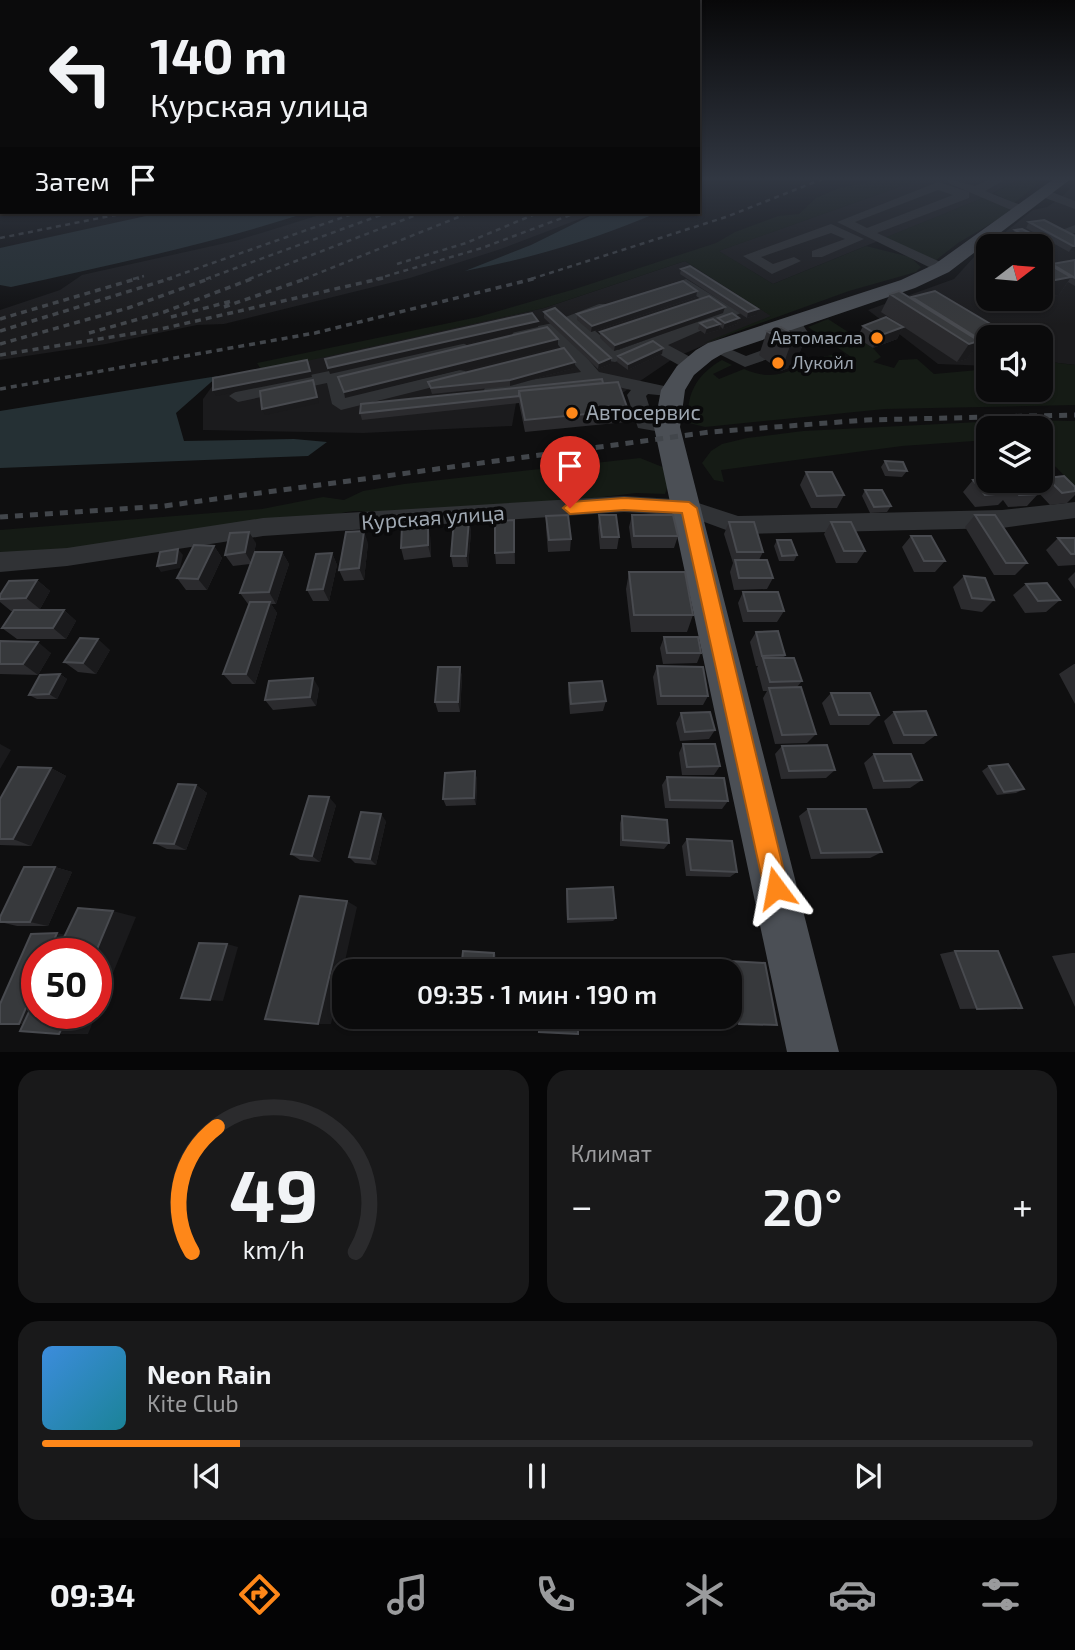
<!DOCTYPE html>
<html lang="ru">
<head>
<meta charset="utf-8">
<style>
  body { margin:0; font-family:"Exo 2",sans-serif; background:#19191a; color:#f1f3f6; height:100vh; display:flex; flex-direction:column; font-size:26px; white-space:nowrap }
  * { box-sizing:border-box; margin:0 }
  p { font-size:23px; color:#9a9b9d }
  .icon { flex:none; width:38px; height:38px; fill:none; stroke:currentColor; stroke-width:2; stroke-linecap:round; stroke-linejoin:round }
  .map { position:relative; height:1052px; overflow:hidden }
  .sheet { display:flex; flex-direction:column; gap:18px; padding:18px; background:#060607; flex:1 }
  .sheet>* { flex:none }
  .banner { position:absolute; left:0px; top:0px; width:700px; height:214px; box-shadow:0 2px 5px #0004,0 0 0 2px #2b2b2d; background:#0b0b0c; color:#f1f3f6; overflow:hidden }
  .needle { width:46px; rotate:74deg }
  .buttons { position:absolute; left:976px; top:234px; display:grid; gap:14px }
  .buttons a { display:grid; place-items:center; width:77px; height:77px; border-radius:14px; background:#0b0b0c; box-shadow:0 2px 5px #0004,0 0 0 2px #2b2b2d; font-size:35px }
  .speed { position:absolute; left:21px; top:938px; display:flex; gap:14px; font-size:35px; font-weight:700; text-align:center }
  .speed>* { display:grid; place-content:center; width:91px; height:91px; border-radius:50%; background:#0b0b0c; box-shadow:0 2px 5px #0004,0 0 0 2px #2b2b2d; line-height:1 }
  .speed .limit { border:10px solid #d22; background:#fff; color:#111 }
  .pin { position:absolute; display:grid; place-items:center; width:60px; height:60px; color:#fff; margin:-72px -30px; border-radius:50% 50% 50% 0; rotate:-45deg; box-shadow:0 0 7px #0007 }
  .pin .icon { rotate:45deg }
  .me { position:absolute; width:77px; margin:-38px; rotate:347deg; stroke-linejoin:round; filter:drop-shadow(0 0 5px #0008) }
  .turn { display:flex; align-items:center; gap:24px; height:147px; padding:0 35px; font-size:32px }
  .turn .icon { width:91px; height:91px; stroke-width:2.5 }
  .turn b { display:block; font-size:49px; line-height:60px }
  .then { display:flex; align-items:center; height:66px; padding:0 35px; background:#0003; gap:14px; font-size:26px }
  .big { font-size:52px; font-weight:600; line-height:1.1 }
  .sheet .card { flex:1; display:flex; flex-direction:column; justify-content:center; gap:10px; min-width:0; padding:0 24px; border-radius:21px; background:#19191a }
  .sheet .dial { align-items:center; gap:0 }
  .dial svg { height:182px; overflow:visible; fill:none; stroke:#2b2b2d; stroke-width:7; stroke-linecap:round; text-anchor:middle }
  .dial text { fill:#f1f3f6; stroke:none }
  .song { display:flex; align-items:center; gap:21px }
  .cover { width:84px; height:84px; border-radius:10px; background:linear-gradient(135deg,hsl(210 70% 55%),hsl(190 70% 35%)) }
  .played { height:7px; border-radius:4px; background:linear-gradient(90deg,#fe8719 20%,#2b2b2d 20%) }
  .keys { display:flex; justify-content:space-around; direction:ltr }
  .heat { display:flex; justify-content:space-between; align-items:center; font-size:38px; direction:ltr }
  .sheet .tiles { flex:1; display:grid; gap:18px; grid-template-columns:1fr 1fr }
  .card:last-child { grid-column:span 2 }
  .trip { position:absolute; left:332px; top:959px; width:410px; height:70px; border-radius:21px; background:#0b0b0c; box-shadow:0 2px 5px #0004,0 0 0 2px #2b2b2d; font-weight:600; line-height:70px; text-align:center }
  .tabs { display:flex; height:112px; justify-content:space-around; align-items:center; background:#040405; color:#9a9b9d }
  .tabs .icon { width:49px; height:49px }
  .tabs .on { color:#fe8719 }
  .tabs b { font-size:32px; color:#f1f3f6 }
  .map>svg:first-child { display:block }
  .built { fill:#1b1b1d; fill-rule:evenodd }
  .green { fill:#151b15 }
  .water { fill:#253034 }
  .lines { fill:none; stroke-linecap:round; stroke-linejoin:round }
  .minor { fill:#303235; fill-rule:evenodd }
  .major { fill:#4b4f55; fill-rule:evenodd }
  .rail-far2 { stroke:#42464b; stroke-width:2.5; stroke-dasharray:5 4.5; stroke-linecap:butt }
  .rail-far1 { stroke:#42464b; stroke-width:3.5; stroke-dasharray:6 5; stroke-linecap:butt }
  .rail { stroke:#42464b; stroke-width:5; stroke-dasharray:8 7; stroke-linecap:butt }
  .wall { fill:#2b2b2e }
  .shaded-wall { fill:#1a1a1c }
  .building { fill:#37393c; stroke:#484a4f; stroke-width:2 }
  .route { fill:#fe8719; stroke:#a55810; stroke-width:2 }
  .poi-dot { fill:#fe8719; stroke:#0a0a0b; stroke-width:2.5 }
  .labels { text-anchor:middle; stroke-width:7; stroke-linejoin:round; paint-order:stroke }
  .far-poi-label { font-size:18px; fill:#9fa8b2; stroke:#0a0a0b; text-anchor:end }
  .poi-label { font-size:21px; fill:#9fa8b2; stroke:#0a0a0b; text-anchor:start }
  .street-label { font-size:21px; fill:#9fa8b2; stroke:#0a0a0b }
</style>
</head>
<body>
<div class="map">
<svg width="1075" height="1052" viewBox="0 0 1075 1052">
  <rect width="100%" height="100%" fill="#0f0f10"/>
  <path class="built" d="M924,178H1022L983,198L773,284L718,251Z
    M1075,184V365L1041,361V338H989V366L938,364L868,310L954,279L974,257L1033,210L1047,207L1059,199ZM989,247H1041V299H989Z
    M329,212H598L501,249L410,278L224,324L197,325L106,344L0,360V310L60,290L82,275L235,241Z
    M685,261L772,316L674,358L621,394L516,403L512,426L363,433L203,430V399L218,378L544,308Z"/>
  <path class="green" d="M871,178H924L719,251L773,284L866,246L910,257L921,267L916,272L849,291L711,341L704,343L771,316L685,261L544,308L262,371L257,363L478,317L575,289L716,243L735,232L778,216L799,214L816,198L839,188L866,183Z
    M1022,178H1045L1014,203L994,193Z
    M983,198L1009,209V213L958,243L935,261L884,238Z
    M828,319L873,348L881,357L873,362L894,368L899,360L917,359L934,374L989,369V390H1041V361L1075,365V405L885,409L705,427L689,423C685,395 697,374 722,360L732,365L713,374L719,379L744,369C784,386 795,362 832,355L852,363L857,361L808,327Z
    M1020,420L1075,421V487L1056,467L1041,458V429H989V440L902,446L721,470L724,482L714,480L702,463L711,451L722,444L747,438L803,431Z
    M640,458L665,468L669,482L665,494L636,493L538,505L377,515C357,507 341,512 322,521L69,553L0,556V530L262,509L323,497L344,500L363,491L404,484Z"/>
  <path class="water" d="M164,212H309C210,244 111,265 11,287L0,285V248Z
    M598,212H659C597,239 532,258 465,271L531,245Z
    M218,376L176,413L184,441L294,439L327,442L308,456L0,468V411Z"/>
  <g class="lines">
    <path class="minor" d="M993,178H1008L985,191L1026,207V213H1018L969,192V198L877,233L947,265V271H937L837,222L938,182L969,192L948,183V179L975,186ZM938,190L953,195L867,228L855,222Z
      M1044,189L1075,201V209L1040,196L1038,193Z
      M831,224L864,239L822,257H812V251L845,239L831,233L761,257L773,264L794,257L801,261L772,274L743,256Z
      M1075,225V233L1064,236L1057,232Z
      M686,279L741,313L668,345L696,360L699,364L696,368H684L652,350L615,362L609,361L563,318L599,304H611V310L582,320L618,350L721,312L684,288L658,296L650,291Z
      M793,317L799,319L813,340L811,344L745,367L707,348L716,343L746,356L795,338L785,322Z
      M553,323L559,325L599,372L678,389L680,393L678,397L648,394L646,396L653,418L674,422L677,427L674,432L667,433L638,428L627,395L631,390L593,381L492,398L485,396L483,392L485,388L492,386L581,372L549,334L520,340L512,335L514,331Z
      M463,343L472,348L469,352L345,379L349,396L459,370L465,371L468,375L465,379L341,410L332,404L327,383L238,402L229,396L238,390Z
      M624,496L689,500L738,516L1002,510L1075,502V518L1002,528L737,534L688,516L624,512L263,536L67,566L0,572V552L67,548L263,518Z"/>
    <path class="major" d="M1055,178H1072L949,272L915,288L724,353L712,360L694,375L685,390L680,427L839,1052H787L654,427L661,390L677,366L696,350L708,343L901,280L935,264Z"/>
    <path class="rail-far2" d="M0,238L130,212
      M397,264L466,243L540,212
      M133,279L144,276
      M167,279L358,212
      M206,279L389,212
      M249,279L424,212
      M304,279L471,212
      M376,279L482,248L578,212
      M531,279L726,217L825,178"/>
    <path class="rail-far1" d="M224,307L308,278
      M171,317L232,301
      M0,319L139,278
      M0,331L172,278
      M89,333L164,312L254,278
      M0,344L128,308L211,278
      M0,355L161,329L383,278
      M0,389L315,333L537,278"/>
    <path class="rail" d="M0,517L164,506L710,432L866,420L1075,415"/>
  </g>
  <path class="wall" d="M1029,222L1075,236V251L1069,252L1026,228Z
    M1022,229L1032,242L1024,243L1011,236L1015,230Z
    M989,249V262L986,263L976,257L979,251Z
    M1041,260L1051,265L1052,264L1075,260V286L1068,282L1059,295L1041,298Z
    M681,269L756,315L747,318L680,274Z
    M697,291L696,297L591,332L577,320V314Z
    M890,294L911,299L912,297L989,338V353L976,345L967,359L957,362L881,312Z
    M725,307L723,313L614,351L600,338V332Z
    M544,312L611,364L598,369L544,318Z
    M718,318H739L737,324L723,329L720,326L719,330L705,334L698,329L700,323L717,321Z
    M863,326L903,327L897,339L873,348L857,338Z
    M767,331L804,341L795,365L781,371L759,355Z
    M662,354L628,370L617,362L618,356Z
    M574,368L510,386L432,394L428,382Z
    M603,383L628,410L626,422L525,432L519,403L362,420L360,413Z
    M885,461L907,471L902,477L885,476L881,467Z
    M806,472L844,495L837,508H811L800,485Z
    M1047,478L1075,487V495L1067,503L1050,505L1036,490Z
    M973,480L1000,483L1001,481H1028L1038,494L1027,506L1008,507L1003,500L998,505L975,507L963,492Z
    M865,490L891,506L887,512L870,513L862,496Z
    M599,515L619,537L617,549H600L598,527Z
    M632,515L678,536L674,548H632L629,527Z
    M975,515L1027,563L1015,575H994L965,527Z
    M546,516L571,539L570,551L548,552L546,528Z
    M469,520L471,532L468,567H453L451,556Z
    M514,520L515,564H496L495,553Z
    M729,522L763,552L759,560L773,578L767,589L734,590L730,572L733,563L724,534Z
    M831,522L865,551L857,563H836L824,534Z
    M430,535L431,557L404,560L401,548Z
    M911,536L945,561L935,572H914L902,547Z
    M1058,538H1075V565L1058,566L1046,550Z
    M777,540L797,555L794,561H779L774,546Z
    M256,543L254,554L282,552L289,564L276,604H271L277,613L255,684H232L223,674L249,604H248L240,593L250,564L233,566L225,555Z
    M368,543L364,580L344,581L339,570Z
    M214,546L222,558L207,590H186L177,578Z
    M332,553L337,565L329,601H313L307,590Z
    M629,572L693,615L687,632H631L626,589Z
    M1075,572V589L1068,579Z
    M964,576L994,600L982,612L961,609L953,587Z
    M37,580L50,591L40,609L19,610H64L76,621L66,639H17L2,628L14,611H11L0,602V595Z
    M1026,584L1060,600L1046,612L1025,613L1013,595Z
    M743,592L784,611L777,622H743L738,603Z
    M756,632L785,655L784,658L802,681L797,687L816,734L807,743L775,744L763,698L767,691H763L757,668L758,666H756L750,642Z
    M664,637L701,653L697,663L663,664L660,648Z
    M0,641L51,653L38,675L0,674Z
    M110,650L96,674L78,672L64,662Z
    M1074,664H1075V704L1059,674Z
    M657,666L708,696L703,705H657L653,677Z
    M460,667L462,677L460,712H438L435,702Z
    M60,674L67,679L57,699H37L29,695Z
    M569,683L606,701L603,711L570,714L568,693Z
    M319,688L316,706L273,710L265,700Z
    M831,693L879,715L869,725H830L822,703Z
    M894,712L936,735L924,744H893L884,721Z
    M681,713L715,730L709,739L680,741L676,723Z
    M683,744L720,766L714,775H682L679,753Z
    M782,746L835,770L826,778L781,779L775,754Z
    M874,754L922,780L910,788L873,789L864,763Z
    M989,766L1024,789L1016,793L997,795L982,771Z
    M51,768L66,776L31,846L0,845V799Z
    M475,771L477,780L476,805L446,806L443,799Z
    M667,777L728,801L722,809L665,808L662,785Z
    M196,785L207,793L186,850L167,849L154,843Z
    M336,805L320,862L300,860L291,854Z
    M808,809L882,852L870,858L811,859L799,816Z
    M622,816L669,843L664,849L620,846V823Z
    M386,821L376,865L355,863L349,857Z
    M687,839L737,872L730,877L686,876L682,846Z
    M55,867L72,872L48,926H17L0,922Z
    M567,889L616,918L613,921L567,923L566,894Z
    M955,951L1022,1008L960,1009L940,954Z
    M1072,953H1075V1007L1052,956Z
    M729,961L777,1025L731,1024L730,1017V971H723L722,964Z
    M600,1017H628L629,1027L601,1028Z
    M659,1017H698L692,1025L660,1024Z"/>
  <path class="shaded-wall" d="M1036,236L1032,242L1024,243L1028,238Z
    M1073,246H1075V251L1069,252Z
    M1071,277L1059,295L1041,298V293L1050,281Z
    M697,291L696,297L591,332L592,326Z
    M725,307L723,313L614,351L615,345Z
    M758,309L756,315L747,318L748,312Z
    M739,318L737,324L723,329L725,323Z
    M538,321V327L330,374L328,368Z
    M720,324L719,330L705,334L707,328Z
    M903,327L897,339L873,348L879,336Z
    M558,339V346L345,398L344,392Z
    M804,341L795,365L781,371L790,346Z
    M979,341L967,359L957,362L969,344Z
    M663,348L662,354L628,370V364Z
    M611,358V364L598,369L599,363Z
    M307,360L312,377L216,396L213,390Z
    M575,362L574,368L510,386V380Z
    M313,380L319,403L265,415L262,409Z
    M469,520L471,532L468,567L466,556Z
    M428,523L430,535L431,557L428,545Z
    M364,531L368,543L364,580L359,568Z
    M249,532L256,543L252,564L245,552Z
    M214,546L222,558L207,590L198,579Z
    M178,549L183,555L180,568L161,572L157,566Z
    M282,552L289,564L276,604L269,592Z
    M332,553L337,565L329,601L323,589Z
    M37,580L50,591L40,609L26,598Z
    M270,602L277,613L255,684L246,674Z
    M64,610L76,621L66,639L53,628Z
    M98,639L110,650L96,674L83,663Z
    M38,642L51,653L38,675L23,664Z
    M460,667L462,677L460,712L458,702Z
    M60,674L67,679L57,699L49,694Z
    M313,678L319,688L316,706L310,697Z
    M0,744L11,750L0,769Z
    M51,768L66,776L31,846L13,839Z
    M475,771L477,780L476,805L474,798Z
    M196,785L207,793L186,850L174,844Z
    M329,797L336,805L320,862L312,856Z
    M381,814L386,821L376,865L370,859Z
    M55,867L72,872L48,926L30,922Z
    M347,901L357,907L331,1024H318Z
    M113,911L136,917L88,1034H59L69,1013H96V954H95Z
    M57,933L75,937L68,954H48Z
    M227,944L238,947L223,1001L210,1000Z
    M494,953L496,955L494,971H493Z
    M37,982V1013L40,1024H19Z
    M420,1017H425V1021H420Z
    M489,1017H491L490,1028H488Z"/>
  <path class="building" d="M1044,220L1075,236V246H1073L1029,222Z
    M1022,229L1036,236L1028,238L1015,230Z
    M989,249V257L979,251Z
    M1041,260L1071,277L1050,281L1041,276Z
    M1075,260V278L1052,264Z
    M690,266L758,309L748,312L681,269Z
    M683,281L697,291L592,326L577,314Z
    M899,291L979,341L969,344L890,294Z
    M935,291L1014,338H989V345L912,297Z
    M709,296L725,307L615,345L600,332Z
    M555,308L611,358L599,363L544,312Z
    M532,313L538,321L328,368L325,359Z
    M732,313L739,318L725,323L718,318Z
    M886,317L903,327L879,336L863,326Z
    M713,319L720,324L707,328L700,323Z
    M547,327L558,339L344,392L338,377Z
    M781,327L804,341L790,346L767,331Z
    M653,341L663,348L628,364L618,356Z
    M564,348L575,362L510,380L431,388L428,382Z
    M307,360L310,371L213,390V378Z
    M602,379L603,383L519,391V396L360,413L361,404Z
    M313,380L317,397L262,409L260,391Z
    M618,382L628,410L525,420L519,391Z
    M885,461L903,462L907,471L889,470Z
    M806,472H832L844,495L817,496Z
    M1064,476L1075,487V491L1062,493L1047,478Z
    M989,478V481H998L1008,493L985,495L973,480Z
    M1008,481H1028L1038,494L1019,495Z
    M865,490H882L891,506L874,507Z
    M568,515L571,539L549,540L546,516Z
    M599,515H616L619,537H602Z
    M632,515H673L678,536H634Z
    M975,515H995L1027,563H1006Z
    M454,520H469L466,556H451Z
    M514,520V552L495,553V521Z
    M729,522H754L763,552H737Z
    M831,522H851L865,551H844Z
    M428,523V545L401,548L402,526Z
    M364,531L359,568L339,570L346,532Z
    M249,532L245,552L225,555L230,533Z
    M911,536H931L945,561H924Z
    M1058,538H1075V554H1071Z
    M777,540H791L797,555L782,556Z
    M194,545L214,546L198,579L177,578Z
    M178,549L176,563L157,566L160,552Z
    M255,552H282L269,592L240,593Z
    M332,553L323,589L307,590L316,554Z
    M735,560H767L773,578H739Z
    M629,572H685L693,615H634Z
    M964,576L985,578L994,600L972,598Z
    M37,580L26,598L0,599V595L9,581Z
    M1047,583L1060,600L1038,601L1026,584Z
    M743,592H778L784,611H748Z
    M250,602H270L246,674H223Z
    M14,610H64L53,628H2Z
    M778,631L785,655L762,656L756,632Z
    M664,637H698L701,653H667Z
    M80,638L98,639L83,663L64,662Z
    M0,641L38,642L23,664H0Z
    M763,658H794L802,681L770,682Z
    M657,666L703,667L708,696H661Z
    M438,667H460L458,702H435Z
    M60,674L49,694L29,695L40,675Z
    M313,678L310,697L265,700L269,681Z
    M602,681L606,701L571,704L569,683Z
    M801,687L816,734L782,735L769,688Z
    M831,693H870L879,715H839Z
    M926,711L936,735H904L894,712Z
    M710,712L715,730L685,732L681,713Z
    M683,744H715L720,766L687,767Z
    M827,745L835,770L789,771L782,746Z
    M874,754H911L922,780L884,781Z
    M1008,764L1024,789L1004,792L989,766Z
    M18,767L51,768L13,839H0V799Z
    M475,771L474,798L443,799L445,773Z
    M667,777L724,778L728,801L670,800Z
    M178,784L196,785L174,844L154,843Z
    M309,796L329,797L312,856L291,854Z
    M808,809H866L882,852L821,853Z
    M361,812L381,814L370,859L349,857Z
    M622,816L667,820L669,843L623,840Z
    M687,839L732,841L737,872L691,870Z
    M24,867H55L30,922H0V917Z
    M613,887L616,918L568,919L567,889Z
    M300,896L347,901L318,1024L265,1019Z
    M78,908L113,911L95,954H56Z
    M57,933L48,954H37V982L19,1024H0V1004L31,934Z
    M199,943L227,944L210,1000L181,998Z
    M463,951L494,953L493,971H461Z
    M955,951H998L1022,1008L977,1009Z
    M729,961L765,963L777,1025L739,1024Z
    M660,968H692V971H660Z
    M37,995V1013H69L59,1034L20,1031Z
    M382,1017H420V1021L381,1020Z
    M456,1017H489L488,1028L455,1026Z
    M540,1017H578V1034L539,1032Z
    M602,1017H628L629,1027L603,1028Z
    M664,1017H698L699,1025L665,1024Z"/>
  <linearGradient id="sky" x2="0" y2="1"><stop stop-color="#080809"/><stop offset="0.55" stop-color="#313742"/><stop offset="1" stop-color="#313742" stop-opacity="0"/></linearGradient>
  <rect width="1075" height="325" fill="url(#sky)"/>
  <path class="route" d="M624,498L689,502L697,508L788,888L784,897L776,901L767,897L764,888L682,513L624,510L570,514L563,508L570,502Z"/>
  <g class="poi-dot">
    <circle cx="877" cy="338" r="7"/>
    <circle cx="778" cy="363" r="7"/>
    <circle cx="572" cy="413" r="7"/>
  </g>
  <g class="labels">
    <g class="far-poi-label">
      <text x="863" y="344">Автомасла</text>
      <text x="792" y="369" text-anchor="start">Лукойл</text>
    </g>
    <g class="poi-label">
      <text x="586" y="420">Автосервис</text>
    </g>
    <g class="street-label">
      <text transform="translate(433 518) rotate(-4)" y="7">Курская улица</text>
    </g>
  </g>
</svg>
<div class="buttons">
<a><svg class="needle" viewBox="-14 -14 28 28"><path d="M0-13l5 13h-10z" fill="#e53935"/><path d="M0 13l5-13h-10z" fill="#9a9b9d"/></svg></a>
<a><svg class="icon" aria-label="sound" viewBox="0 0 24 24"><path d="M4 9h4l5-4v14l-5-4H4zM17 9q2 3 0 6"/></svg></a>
<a><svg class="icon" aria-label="layers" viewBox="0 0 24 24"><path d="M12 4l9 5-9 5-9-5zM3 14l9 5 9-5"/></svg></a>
</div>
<div class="speed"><div class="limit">50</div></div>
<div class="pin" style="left:570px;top:508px;background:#d93025"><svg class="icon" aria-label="arrive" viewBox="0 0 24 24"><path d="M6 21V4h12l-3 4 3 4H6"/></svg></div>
<svg class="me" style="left:776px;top:888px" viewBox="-20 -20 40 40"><path d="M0-17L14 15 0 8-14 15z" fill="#fe8719" stroke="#fff" stroke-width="4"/></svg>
<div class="trip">09:35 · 1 мин · 190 m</div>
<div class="banner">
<div class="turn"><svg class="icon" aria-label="left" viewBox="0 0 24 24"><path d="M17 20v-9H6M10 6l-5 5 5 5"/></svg><div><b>140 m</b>Курская улица</div></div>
<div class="then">Затем<svg class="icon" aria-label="arrive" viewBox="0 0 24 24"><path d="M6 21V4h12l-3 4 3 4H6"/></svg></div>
</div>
</div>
<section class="sheet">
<div class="tiles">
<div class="card dial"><svg viewBox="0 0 100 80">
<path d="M14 69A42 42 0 1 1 86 69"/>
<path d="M14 69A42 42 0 0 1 25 14" stroke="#fe8719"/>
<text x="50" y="56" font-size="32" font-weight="700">49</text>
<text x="50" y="72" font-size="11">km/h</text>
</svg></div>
<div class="card"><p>Климат</p>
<div class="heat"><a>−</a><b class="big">20°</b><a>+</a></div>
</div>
<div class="card">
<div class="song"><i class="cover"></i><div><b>Neon Rain</b><p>Kite Club</p></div></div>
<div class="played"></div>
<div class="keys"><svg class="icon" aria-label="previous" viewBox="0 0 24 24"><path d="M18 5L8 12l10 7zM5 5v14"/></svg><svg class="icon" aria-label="pause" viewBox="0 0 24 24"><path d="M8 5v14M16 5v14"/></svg><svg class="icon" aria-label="next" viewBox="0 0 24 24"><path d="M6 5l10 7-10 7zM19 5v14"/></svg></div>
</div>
</div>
</section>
<nav class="tabs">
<b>09:34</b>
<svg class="icon on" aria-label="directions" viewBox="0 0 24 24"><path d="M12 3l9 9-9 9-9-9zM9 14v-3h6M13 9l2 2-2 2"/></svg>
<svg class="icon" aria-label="music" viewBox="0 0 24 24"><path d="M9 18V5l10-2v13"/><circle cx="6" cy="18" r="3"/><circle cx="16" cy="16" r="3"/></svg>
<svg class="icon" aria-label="phone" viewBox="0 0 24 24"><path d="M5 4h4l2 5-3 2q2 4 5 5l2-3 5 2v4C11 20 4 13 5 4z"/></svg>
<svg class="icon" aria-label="climate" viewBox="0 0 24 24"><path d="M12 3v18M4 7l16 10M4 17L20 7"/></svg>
<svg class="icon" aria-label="car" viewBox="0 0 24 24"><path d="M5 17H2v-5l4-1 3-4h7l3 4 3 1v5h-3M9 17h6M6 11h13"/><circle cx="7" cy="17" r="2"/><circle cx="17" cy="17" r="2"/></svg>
<svg class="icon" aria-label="filters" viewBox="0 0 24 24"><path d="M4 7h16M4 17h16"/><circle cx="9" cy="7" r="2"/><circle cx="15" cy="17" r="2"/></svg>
</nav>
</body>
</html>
